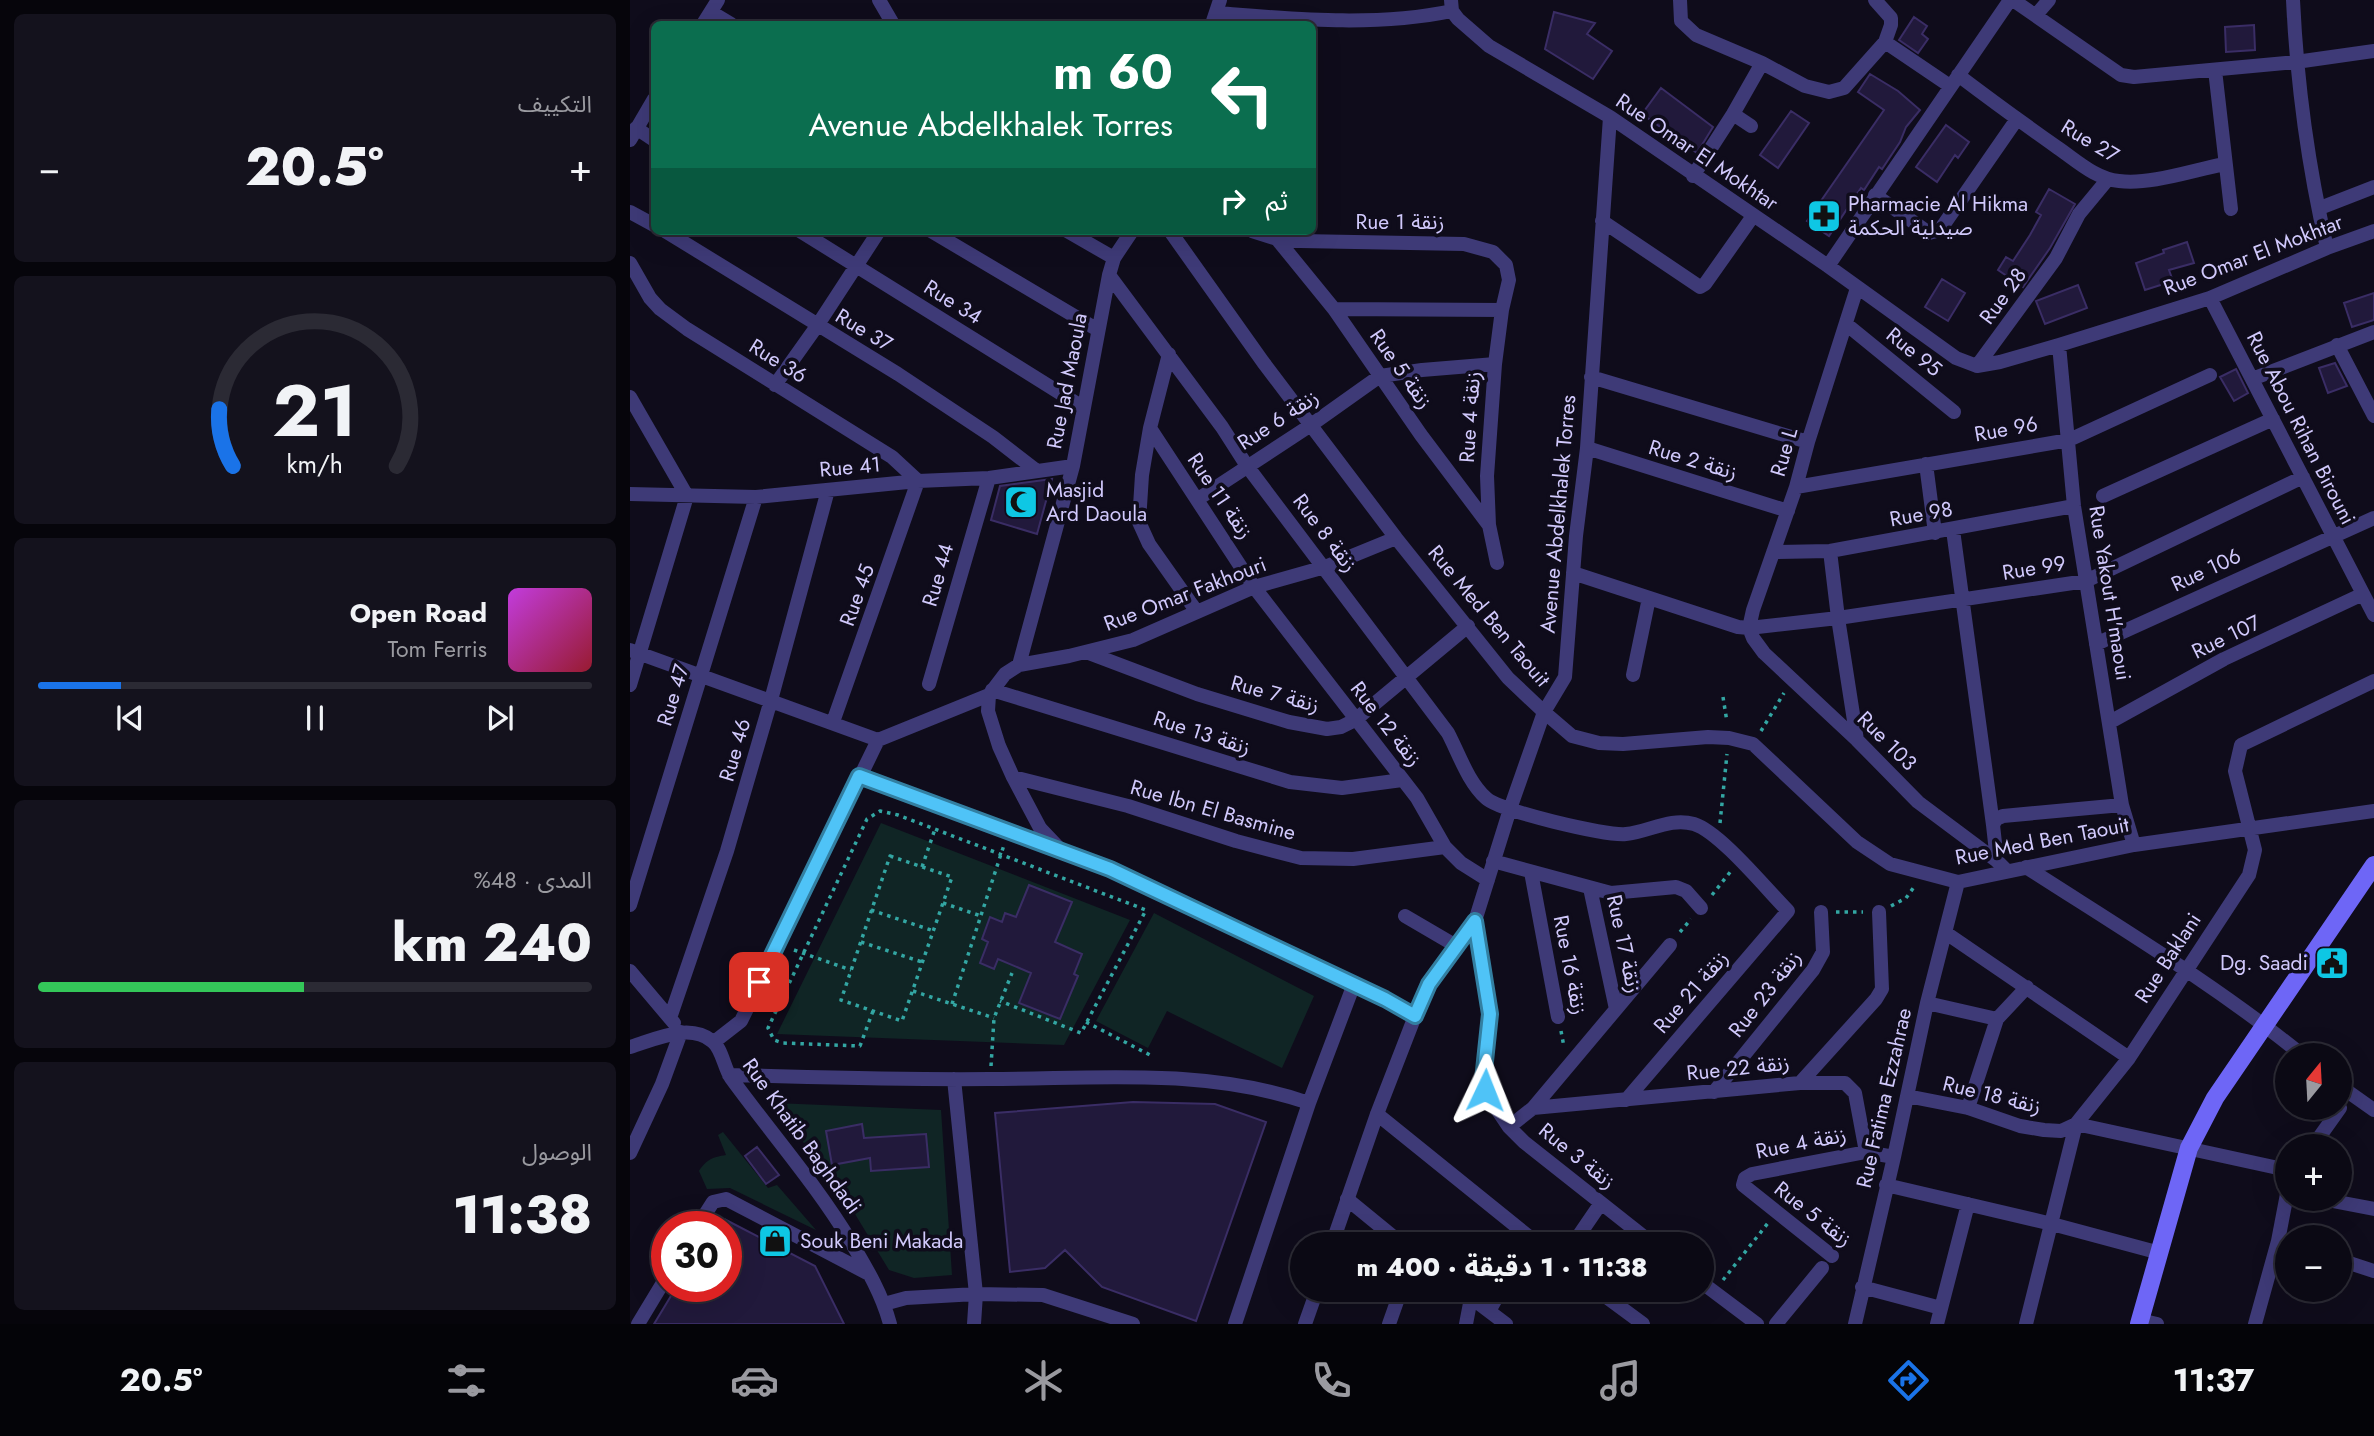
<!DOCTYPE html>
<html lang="ar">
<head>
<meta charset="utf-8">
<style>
  body { margin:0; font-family:Jost,"Noto Sans Arabic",sans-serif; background:#14121d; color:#f1f3f6; direction:rtl; height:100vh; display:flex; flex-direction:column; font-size:26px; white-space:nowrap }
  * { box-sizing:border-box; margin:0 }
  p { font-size:23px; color:#9a9aa0 }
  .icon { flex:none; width:38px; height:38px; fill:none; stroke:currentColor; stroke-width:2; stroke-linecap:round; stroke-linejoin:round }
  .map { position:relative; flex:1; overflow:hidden; direction:ltr }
  .side { display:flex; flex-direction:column; gap:14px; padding:14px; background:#06050b; width:630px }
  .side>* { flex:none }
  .banner { position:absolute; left:21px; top:21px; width:665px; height:214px; border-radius:10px; box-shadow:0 7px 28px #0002,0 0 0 2px #2b2a34; direction:rtl; background:#0b6e4f; color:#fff; overflow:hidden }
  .needle { width:46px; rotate:18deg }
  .controls { position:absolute; left:1645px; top:1043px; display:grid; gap:14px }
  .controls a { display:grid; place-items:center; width:77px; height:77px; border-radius:50%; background:#0b0914; box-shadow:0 7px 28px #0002,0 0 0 2px #2b2a34; font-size:35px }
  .speed { position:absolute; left:21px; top:1211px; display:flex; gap:14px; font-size:35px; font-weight:700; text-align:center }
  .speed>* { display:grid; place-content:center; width:91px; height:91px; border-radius:50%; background:#0b0914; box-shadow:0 7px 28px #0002,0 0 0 2px #2b2a34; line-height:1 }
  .speed .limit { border:10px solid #d22; background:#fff; color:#111 }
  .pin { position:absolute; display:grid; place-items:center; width:60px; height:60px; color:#fff; margin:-30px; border-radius:14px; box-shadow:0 4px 10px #0006 }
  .me { position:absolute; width:77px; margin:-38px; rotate:2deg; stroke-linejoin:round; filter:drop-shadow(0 0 5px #0008) }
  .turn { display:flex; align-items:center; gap:24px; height:147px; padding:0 28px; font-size:32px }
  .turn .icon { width:91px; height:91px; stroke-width:2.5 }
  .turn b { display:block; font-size:49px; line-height:60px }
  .then { display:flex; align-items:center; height:66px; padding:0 28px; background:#0003; gap:14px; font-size:26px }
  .big { font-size:52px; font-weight:800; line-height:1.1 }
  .side .tile { flex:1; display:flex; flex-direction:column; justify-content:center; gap:10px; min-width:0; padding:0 24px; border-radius:10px; background:#14121d }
  .side .dial { align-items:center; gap:0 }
  .dial svg { height:182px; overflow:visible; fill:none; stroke:#2b2a34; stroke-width:7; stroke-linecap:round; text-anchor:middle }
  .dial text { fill:#f1f3f6; stroke:none }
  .song { display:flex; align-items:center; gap:21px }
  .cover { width:84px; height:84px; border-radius:10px; background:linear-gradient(135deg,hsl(290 70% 55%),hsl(350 70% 35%)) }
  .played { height:7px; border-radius:4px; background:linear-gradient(90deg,#1a73e8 15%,#2b2a34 15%) }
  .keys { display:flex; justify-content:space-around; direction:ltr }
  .heat { display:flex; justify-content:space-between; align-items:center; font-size:38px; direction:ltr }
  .charge { height:10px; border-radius:5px; background:linear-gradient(90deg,#34c759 48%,#2b2a34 0) }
  .trip { position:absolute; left:660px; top:1232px; width:424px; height:70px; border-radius:35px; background:#0b0914; box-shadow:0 7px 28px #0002,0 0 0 2px #2b2a34; font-weight:800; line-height:70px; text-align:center; direction:rtl }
  .tab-bar { display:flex; height:112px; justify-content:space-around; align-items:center; background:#040408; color:#9a9aa0 }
  .tab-bar .icon { width:49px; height:49px }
  .tab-bar .active { color:#1a73e8 }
  .tab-bar b { font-size:32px; color:#f1f3f6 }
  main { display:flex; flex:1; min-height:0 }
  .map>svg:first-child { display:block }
  .green { fill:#102525 }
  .building { fill:#21193b; stroke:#3a2d65; stroke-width:2 }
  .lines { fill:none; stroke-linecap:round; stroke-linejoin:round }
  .path { stroke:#33a6a3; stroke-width:3.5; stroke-dasharray:3.5 5; stroke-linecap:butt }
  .street { stroke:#3e3a77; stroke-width:14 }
  .secondary { stroke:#6e66f6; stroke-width:18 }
  .route-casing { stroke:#337fa1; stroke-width:18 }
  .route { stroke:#4fc3f7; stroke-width:12 }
  .labels { text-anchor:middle; stroke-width:7; stroke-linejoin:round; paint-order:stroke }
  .street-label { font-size:21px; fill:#d1c9fc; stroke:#0f0c1b }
  .poi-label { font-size:21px; fill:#d1c9fc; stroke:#0f0c1b; text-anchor:start }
</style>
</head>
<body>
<main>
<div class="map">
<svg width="1744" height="1324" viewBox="0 0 1744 1324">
  <rect width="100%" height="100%" fill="#0f0c1b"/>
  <path class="green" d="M251,823L500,920L434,1045L147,1034Z
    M524,913L684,996L652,1068L537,1011L518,1048L466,1021Z
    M145,1103L311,1110L322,1275L284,1278L259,1270L225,1214Z
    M93,1132L138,1188L147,1185L186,1230L100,1188L77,1189L69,1171C77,1159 83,1157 96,1155L88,1135Z"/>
  <path class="building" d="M924,12L965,23L957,34L982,51L963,79L915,49Z
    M1284,17L1297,26L1292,34L1298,39L1288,53L1269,40Z
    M1624,25L1625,50L1596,52L1595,27Z
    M1240,74L1268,91L1290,110L1276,127L1270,142L1252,169L1249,167L1234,190L1231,188L1199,236L1177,221L1254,110L1228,92Z
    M1031,88L1083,127L1067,153L1012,114Z
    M1161,111L1179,123L1148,168L1130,155Z
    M1316,125L1339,142L1328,158L1325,155L1307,182L1286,167Z
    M1419,189L1445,204L1420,248L1393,287L1368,270L1376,257L1383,261L1400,235L1411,215L1406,212Z
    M1557,242L1564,263L1539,270L1543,281L1515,290L1506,263L1534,253L1533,250Z
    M1312,279L1335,293L1318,321L1295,307Z
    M1448,285L1457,308L1415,324L1406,301Z
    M1744,293V320L1722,327L1714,303Z
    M1705,363L1717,386L1698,393L1689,368Z
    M1606,369L1618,393L1604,401L1590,377Z
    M422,479L407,534L361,520L370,486Z
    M399,885L442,902L425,942L452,954L444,974L448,976L430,1019L389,1003L401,973L368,959L364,969L350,963L358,942L352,939L360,917L372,922L375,913L386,917Z
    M503,1102L585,1104L636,1122L566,1321L472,1287L435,1250L415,1268L380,1272L365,1113Z
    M232,1124L234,1138L296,1134L299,1167L241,1171L240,1158L202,1165L196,1131Z
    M127,1147L149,1175L136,1184L115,1156Z
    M96,1220L185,1266L214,1324H24L47,1286H96Z"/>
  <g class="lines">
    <path class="path" d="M1093,697L1097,722
      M1131,731L1154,693
      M1090,823L1097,754
      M260,856L322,877L272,1021L211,1000Z
      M292,867L305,829
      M1082,895L1101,871
      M313,903L351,916
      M1261,906L1276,898L1284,887
      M241,910L304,931
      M1206,912H1233
      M1050,932L1061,919
      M231,942L292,962
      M164,950L221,970
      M283,991L364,1018
      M322,1004L374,845
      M243,1011L230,1046L153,1043L144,1040L138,1028L237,819L250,811L268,815L516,910L451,1033L370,1001
      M456,1022L522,1056
      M931,1031L934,1047
      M361,1066L364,1018L382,973
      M1093,1280L1138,1223"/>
    <path class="street" d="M249,0L263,24
      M821,0L822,11L828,19L859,46L980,117L1198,266L1326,358L1347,366L1370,362L1429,345L1580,298L1697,248L1744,231
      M1050,0L1051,21L1066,35L1132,63L1175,86L1199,92L1214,88L1255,42L1261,25V18L1245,0
      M1383,0L1491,75L1504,77L1666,62L1744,51
      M1663,0C1667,84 1678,166 1697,248
      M81,12L101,24
      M586,13C664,19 745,27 822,11
      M1406,15L1419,0
      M73,24L88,0
      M582,24L590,0
      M1255,42L1320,86
      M1585,70L1601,209
      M1328,75C1361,100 1394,124 1428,148C1447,161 1466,179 1489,181C1521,185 1563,170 1595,164
      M1103,114L1121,126
      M6,128L24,140
      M0,140L24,99
      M1063,176L1103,114L1132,63
      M1245,195L1299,233L1310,230L1387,119
      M1690,208L1744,187
      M0,212L24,225
      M972,221L1070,287L1075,284L1123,216
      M35,231L268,374L363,437L407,471
      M170,231L454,408
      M301,231L468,330
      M437,231L484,258
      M540,231L633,362L766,538L878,678L914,712L942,736L969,743L993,744L1078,737L1099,738L1123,744L1227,842L1260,864L1328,882L1504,845L1744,811
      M622,231L647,239L670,241L834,244L863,252L876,265L879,280L872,310L865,364L857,476L859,525L867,563
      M647,239L704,309L791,435L858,524
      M0,263L20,298L30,309L57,329L262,457L288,481L203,722
      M1198,266L1380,0
      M479,275L592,427L617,466L818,733C829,754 838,782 856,798C869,811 976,836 996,834C1019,832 1040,817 1064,824C1090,832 1137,890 1158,911L996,1100
      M1580,298L1744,615
      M704,309L872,310
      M1216,324L1324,412
      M1429,345L1444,506L1492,805L1504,845
      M1707,345L1744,416
      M539,354L520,428L512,475L509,522L519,544L567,612
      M1347,366L1426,258L1449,214L1478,179
      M961,377L1178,442
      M1622,379L1744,332
      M145,385L187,326L249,231
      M0,397L57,496L0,685
      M520,428L624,587L787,798L815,847L831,863L858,880
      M957,448L1158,511
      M1296,464L1305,533
      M1166,487L1439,440L1580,375
      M0,494L126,497L288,481L359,478L443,466
      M1473,496L1643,419
      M568,499L681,425L750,376L792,370L865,364
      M1323,530L1363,825
      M1200,551L1208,618L1227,740
      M1143,552L1200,551L1444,506
      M943,573L1108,627L1119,628L1208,618L1456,581L1673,477
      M1119,628L1123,638L1134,653L1227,740L1288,802L1367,861L1377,871
      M1119,628L1123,610L1166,487L1178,442L1227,288
      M1466,644L1744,518
      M0,650L248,740
      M456,652L567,694L659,722L697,729L711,727L725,720L838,626
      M389,665L443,466L479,275L484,258L502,231
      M1003,675L1019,598
      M299,684L359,478
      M362,690L660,782L712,788L772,780
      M359,695L358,711L369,746L383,777L410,828L429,848
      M1480,722L1594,659L1733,594
      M248,740L359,695L375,674L389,665L439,656L503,640L624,587L695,567L766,538
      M229,776L480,869L755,999L785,1016
      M383,777L498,806L606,841L671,858L723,859L815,847
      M863,861L981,893L1046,887L1056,891L1071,908
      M1367,861L1363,825L1366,819L1373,816L1492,805
      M1396,867C1489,927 1586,985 1672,1055
      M901,872L928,1017
      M960,888L986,1009
      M0,905L126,497
      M775,916L828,947
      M845,921L860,1014L853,1080L854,1090L879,1127L894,1142L1023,1244
      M1316,933L1499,1058
      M0,971L44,1023
      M1297,1003L1367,1019L1397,987
      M40,1018L97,851L141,700L198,490
      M84,1042L111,1021L248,740
      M0,1047C24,1040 59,1022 82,1041C92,1048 94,1068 101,1078C141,1133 186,1184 221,1242C237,1269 252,1294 260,1324
      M99,1075C185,1077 272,1080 359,1079C467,1079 575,1067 679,1103
      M324,1079L346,1294L344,1324
      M1170,1083L1246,999L1252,989L1249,912
      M1710,1086L1744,1110
      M1084,1092L1183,970L1193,952L1191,912
      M1277,1096L1338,1108L1390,1126L1414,1130L1431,1131L1446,1124L1657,1170
      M903,1108L1170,1083H1215L1225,1093L1236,1152L1264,1157
      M1338,1108L1367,1019
      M747,1114L908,1244
      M879,1127L903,1108L1040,945
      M1683,1146L1710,1108
      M0,1153L32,1084L51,1032
      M1256,1185L1422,1224L1530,1253
      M717,1199L772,1244
      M1692,1199L1744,1209
      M67,1227L83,1202L96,1199L239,1274
      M702,1244L747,1114L785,1016L799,984L845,921L880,809L914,712L935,677L946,536L957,448L980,117
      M943,1244L971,1203
      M1202,1256L1113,1185L1115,1178L1122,1174L1236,1152
      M1710,1260L1744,1271
      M1071,1282L1127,1324
      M1232,1287L1311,1308
      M831,1290L876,1324
      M967,1290L1013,1324
      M254,1304L276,1298L346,1294L413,1295L503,1324
      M859,1311L871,1290
      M1510,1320L1527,1324
      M8,1324L37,1276
      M605,1324L679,1103L724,984
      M675,1324L687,1290
      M759,1324L771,1290
      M836,1324L841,1298
      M1146,1324L1192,1268
      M1225,1324L1264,1157L1297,1003L1328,882
      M1307,1324L1338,1204
      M1396,1324L1446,1124L1499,1058L1619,875L1625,850L1605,771L1611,745L1744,681
      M1625,1324L1648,1241L1657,1194"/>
    <path class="secondary" d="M1509,1324L1559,1148L1585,1098L1744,865"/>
  </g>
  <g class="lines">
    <g class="route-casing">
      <path id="route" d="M129,982L229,776L480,869L755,999L785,1016L799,984L845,921L860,1014L853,1080L855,1090"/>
    </g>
    <use href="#route" class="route"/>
  </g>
  <defs>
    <g id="pharmacy-square" transform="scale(1.75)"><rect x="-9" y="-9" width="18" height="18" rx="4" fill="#0ec7e4" stroke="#0f0c1b"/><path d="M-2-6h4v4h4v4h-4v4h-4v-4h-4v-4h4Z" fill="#111"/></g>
    <g id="mosque-square" transform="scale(1.75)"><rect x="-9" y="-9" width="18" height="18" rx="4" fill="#0ec7e4" stroke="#0f0c1b"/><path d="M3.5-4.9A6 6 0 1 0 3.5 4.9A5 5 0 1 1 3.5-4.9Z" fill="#111"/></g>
    <g id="civic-square" transform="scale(1.75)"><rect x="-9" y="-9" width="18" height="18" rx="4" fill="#0ec7e4" stroke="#0f0c1b"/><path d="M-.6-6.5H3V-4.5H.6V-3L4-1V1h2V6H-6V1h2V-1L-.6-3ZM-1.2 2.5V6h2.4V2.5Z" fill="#111"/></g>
    <g id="shop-square" transform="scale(1.75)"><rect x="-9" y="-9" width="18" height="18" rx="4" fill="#0ec7e4" stroke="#0f0c1b"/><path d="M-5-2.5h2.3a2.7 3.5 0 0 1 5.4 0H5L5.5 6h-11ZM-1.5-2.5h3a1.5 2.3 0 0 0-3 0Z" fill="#111"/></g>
  </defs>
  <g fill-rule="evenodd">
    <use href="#pharmacy-square" x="1194" y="216"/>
    <use href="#mosque-square" x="391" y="502"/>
    <use href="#civic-square" x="1702" y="963"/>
    <use href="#shop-square" x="145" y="1241"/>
  </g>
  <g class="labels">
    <g class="street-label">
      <text transform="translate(1460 141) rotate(31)" y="7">Rue 27</text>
      <text transform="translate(1067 152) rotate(34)" y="7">Rue Omar El Mokhtar</text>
      <text x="770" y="229">Rue 1 زنقة</text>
      <text transform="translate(1623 255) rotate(-21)" y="7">Rue Omar El Mokhtar</text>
      <text transform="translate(1373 296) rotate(-54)" y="7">Rue 28</text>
      <text transform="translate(323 302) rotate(32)" y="7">Rue 34</text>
      <text transform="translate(234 330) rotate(31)" y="7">Rue 37</text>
      <text transform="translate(1284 352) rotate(39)" y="7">Rue 95</text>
      <text transform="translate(148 361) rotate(32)" y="7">Rue 36</text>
      <text transform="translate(771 369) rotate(55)" y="7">Rue 5 زنقة</text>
      <text transform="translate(437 381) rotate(-79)" y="7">Rue Jad Maoula</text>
      <text transform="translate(840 417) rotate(-86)" y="7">Rue 4 زنقة</text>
      <text transform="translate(648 420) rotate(-33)" y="7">Rue 6 زنقة</text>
      <text transform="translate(1671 428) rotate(63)" y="7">Rue Abou Rihan Birouni</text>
      <text transform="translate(1376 429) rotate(-10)" y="7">Rue 96</text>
      <text transform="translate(1154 452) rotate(-74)" y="7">Rue L</text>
      <text transform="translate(1063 460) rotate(17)" y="7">Rue 2 زنقة</text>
      <text transform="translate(220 467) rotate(-5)" y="7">Rue 41</text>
      <text transform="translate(590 496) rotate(56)" y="7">Rue 11 زنقة</text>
      <text transform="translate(928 514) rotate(-85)" y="7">Avenue Abdelkhalek Torres</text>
      <text transform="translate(1291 514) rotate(-10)" y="7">Rue 98</text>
      <text transform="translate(695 533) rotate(53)" y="7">Rue 8 زنقة</text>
      <text transform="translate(1404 568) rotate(-9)" y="7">Rue 99</text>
      <text transform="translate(1576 570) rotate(-25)" y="7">Rue 106</text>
      <text transform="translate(308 575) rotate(-74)" y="7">Rue 44</text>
      <text transform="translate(1480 593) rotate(81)" y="7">Rue Yakout H'maoui</text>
      <text transform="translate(555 594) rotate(-21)" y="7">Rue Omar Fakhouri</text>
      <text transform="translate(227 595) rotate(-70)" y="7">Rue 45</text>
      <text transform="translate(859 616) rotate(50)" y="7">Rue Med Ben Taouit</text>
      <text transform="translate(1596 637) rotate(-26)" y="7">Rue 107</text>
      <text transform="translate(645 694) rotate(15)" y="7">Rue 7 زنقة</text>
      <text transform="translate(43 695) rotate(-73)" y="7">Rue 47</text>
      <text transform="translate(756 724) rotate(52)" y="7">Rue 12 زنقة</text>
      <text transform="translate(572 733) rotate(18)" y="7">Rue 13 زنقة</text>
      <text transform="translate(1257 741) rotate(45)" y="7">Rue 103</text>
      <text transform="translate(105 750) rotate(-74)" y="7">Rue 46</text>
      <text transform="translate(583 810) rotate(16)" y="7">Rue Ibn El Basmine</text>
      <text transform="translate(1412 841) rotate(-11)" y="7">Rue Med Ben Taouit</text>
      <text transform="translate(994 944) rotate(78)" y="7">Rue 17 زنقة</text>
      <text transform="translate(1538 958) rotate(-57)" y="7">Rue Baklani</text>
      <text transform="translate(940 965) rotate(79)" y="7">Rue 16 زنقة</text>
      <text transform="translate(1061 992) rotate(-49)" y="7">Rue 21 زنقة</text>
      <text transform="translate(1135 994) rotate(-52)" y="7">Rue 23 زنقة</text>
      <text transform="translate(1108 1068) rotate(-6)" y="7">Rue 22 زنقة</text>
      <text transform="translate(1362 1095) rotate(14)" y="7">Rue 18 زنقة</text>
      <text transform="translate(1254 1098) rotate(-77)" y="7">Rue Fatima Ezzahrae</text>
      <text transform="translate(172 1136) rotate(54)" y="7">Rue Khatib Baghdadi</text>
      <text transform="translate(1171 1143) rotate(-11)" y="7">Rue 4 زنقة</text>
      <text transform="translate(947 1156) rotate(39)" y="7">Rue 3 زنقة</text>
      <text transform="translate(1183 1214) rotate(38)" y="7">Rue 5 زنقة</text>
    </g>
    <g class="poi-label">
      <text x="1218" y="211">Pharmacie Al Hikma<tspan x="1218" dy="24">صيدلية الحكمة</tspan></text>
      <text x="416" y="497">Masjid<tspan x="416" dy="24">Ard Daoula</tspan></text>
      <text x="1678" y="970" text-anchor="end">Dg. Saadi</text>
      <text x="170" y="1248">Souk Beni Makada</text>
    </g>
  </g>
</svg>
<div class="controls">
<a><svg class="needle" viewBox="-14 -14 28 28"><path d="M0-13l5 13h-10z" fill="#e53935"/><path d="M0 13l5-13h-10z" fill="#9a9aa0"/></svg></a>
<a>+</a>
<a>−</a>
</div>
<div class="speed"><div class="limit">30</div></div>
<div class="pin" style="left:129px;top:982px;background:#d93025"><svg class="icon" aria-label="arrive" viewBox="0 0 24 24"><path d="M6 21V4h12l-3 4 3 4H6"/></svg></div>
<svg class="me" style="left:855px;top:1090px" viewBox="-20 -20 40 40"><path d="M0-17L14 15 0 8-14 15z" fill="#4fc3f7" stroke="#fff" stroke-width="4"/></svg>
<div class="trip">11:38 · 1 دقيقة · 400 m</div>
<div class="banner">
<div class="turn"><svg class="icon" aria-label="left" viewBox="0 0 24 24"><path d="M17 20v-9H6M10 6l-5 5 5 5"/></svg><div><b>60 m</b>Avenue Abdelkhalek Torres</div></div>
<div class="then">ثم<svg class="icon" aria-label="right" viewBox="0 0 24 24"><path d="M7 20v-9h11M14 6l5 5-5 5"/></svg></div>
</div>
</div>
<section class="side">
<div class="tile"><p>التكييف</p>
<div class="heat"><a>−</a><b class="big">20.5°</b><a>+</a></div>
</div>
<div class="tile dial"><svg viewBox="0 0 100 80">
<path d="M14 69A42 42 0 1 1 86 69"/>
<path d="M14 69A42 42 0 0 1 8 44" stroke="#1a73e8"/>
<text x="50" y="56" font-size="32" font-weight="700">21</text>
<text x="50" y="72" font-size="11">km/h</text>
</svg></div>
<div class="tile">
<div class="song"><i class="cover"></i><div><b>Open Road</b><p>Tom Ferris</p></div></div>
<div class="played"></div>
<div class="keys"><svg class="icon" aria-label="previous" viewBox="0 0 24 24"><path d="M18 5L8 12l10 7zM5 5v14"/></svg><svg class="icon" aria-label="pause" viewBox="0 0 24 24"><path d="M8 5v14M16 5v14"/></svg><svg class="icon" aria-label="next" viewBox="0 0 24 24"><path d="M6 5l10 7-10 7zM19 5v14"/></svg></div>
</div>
<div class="tile"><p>المدى · 48%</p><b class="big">240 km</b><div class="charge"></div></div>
<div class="tile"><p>الوصول</p><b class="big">11:38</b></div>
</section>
</main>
<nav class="tab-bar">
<b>11:37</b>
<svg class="icon active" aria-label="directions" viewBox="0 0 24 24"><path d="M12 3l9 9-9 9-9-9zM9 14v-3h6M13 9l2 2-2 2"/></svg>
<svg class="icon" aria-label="music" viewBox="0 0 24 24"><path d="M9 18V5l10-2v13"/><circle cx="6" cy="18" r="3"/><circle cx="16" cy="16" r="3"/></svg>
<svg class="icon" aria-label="phone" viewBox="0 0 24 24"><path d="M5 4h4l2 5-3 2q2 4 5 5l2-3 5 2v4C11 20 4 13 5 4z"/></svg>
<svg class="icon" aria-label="climate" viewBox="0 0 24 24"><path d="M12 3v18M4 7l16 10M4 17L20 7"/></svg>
<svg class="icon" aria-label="car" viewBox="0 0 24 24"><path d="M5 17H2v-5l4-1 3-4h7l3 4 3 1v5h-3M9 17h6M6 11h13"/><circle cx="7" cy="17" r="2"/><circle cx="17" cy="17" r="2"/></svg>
<svg class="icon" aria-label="filters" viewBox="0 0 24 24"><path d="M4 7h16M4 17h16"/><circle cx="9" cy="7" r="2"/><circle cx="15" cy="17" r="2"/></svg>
<b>20.5°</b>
</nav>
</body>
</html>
